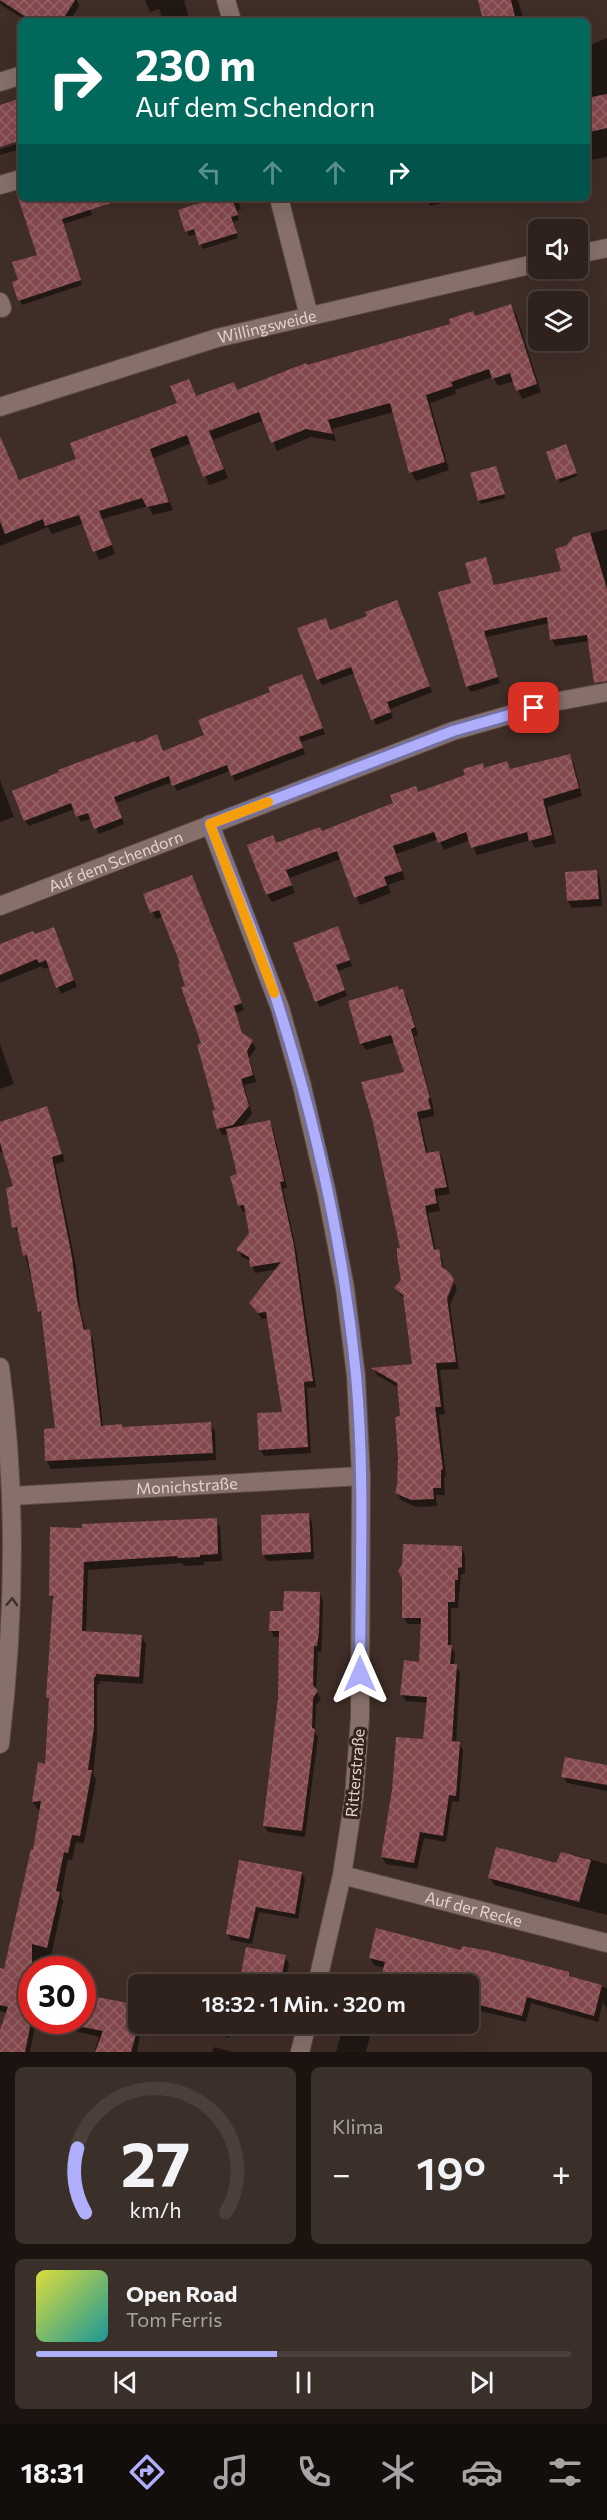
<!DOCTYPE html>
<html lang="de">
<head>
<meta charset="utf-8">
<style>
  body { margin:0; font-family:Commissioner,sans-serif; background:#3b2f2a; color:#f1f3f6; height:100vh; display:flex; flex-direction:column; font-size:22px; white-space:nowrap }
  * { box-sizing:border-box; margin:0 }
  p { font-size:20px; color:#a7a4a4 }
  .icon { flex:none; width:33px; height:33px; fill:none; stroke:currentColor; stroke-width:2; stroke-linecap:round; stroke-linejoin:round }
  .map { position:relative; height:2052px; overflow:hidden }
  .drawer { display:flex; flex-direction:column; gap:15px; padding:15px; background:#1a1310; flex:1 }
  .drawer>* { flex:none }
  .banner { position:absolute; left:18px; top:18px; width:572px; height:183px; border-radius:9px; box-shadow:0 6px 24px #0002,0 0 0 2px #4a3f3b; background:#00695c; color:#fff; overflow:hidden }
  .controls { position:absolute; left:528px; top:219px; display:grid; gap:12px }
  .controls a { display:grid; place-items:center; width:60px; height:60px; border-radius:9px; background:#2f221d; box-shadow:0 6px 24px #0002,0 0 0 2px #4a3f3b; font-size:30px }
  .speed { position:absolute; left:18px; top:1956px; display:flex; gap:12px; font-size:30px; font-weight:700; text-align:center }
  .speed>* { display:grid; place-content:center; width:78px; height:78px; border-radius:50%; background:#2f221d; box-shadow:0 6px 24px #0002,0 0 0 2px #4a3f3b; line-height:1 }
  .speed .limit { border:9px solid #d22; background:#fff; color:#111 }
  .pin { position:absolute; display:grid; place-items:center; width:51px; height:51px; color:#fff; margin:-26px; border-radius:12px; box-shadow:0 3px 9px #0006 }
  .me { position:absolute; width:66px; margin:-33px; rotate:0deg; stroke-linejoin:round; filter:drop-shadow(0 0 4px #0008) }
  .turn { display:flex; align-items:center; gap:21px; height:126px; padding:0 18px; font-size:27px }
  .turn .icon { width:78px; height:78px; stroke-width:2.5 }
  .turn b { display:block; font-size:42px; line-height:51px }
  .lanes { display:flex; align-items:center; height:57px; padding:0 18px; background:#0003; justify-content:center; gap:30px; direction:ltr }
  .lanes .off { opacity:.35 }
  .big { font-size:45px; font-weight:600; line-height:1.1 }
  .drawer .tile { flex:1; display:flex; flex-direction:column; justify-content:center; gap:9px; min-width:0; padding:0 21px; border-radius:9px; background:#3b2f2a }
  .drawer .dial { align-items:center; gap:0 }
  .dial svg { height:156px; overflow:visible; fill:none; stroke:#4a3f3b; stroke-width:7; stroke-linecap:round; text-anchor:middle }
  .dial text { fill:#f1f3f6; stroke:none }
  .song { display:flex; align-items:center; gap:18px }
  .cover { width:72px; height:72px; border-radius:9px; background:linear-gradient(135deg,hsl(60 70% 55%),hsl(180 70% 35%)) }
  .played { height:6px; border-radius:3px; background:linear-gradient(90deg,#afaefa 45%,#4a3f3b 45%) }
  .keys { display:flex; justify-content:space-around; direction:ltr }
  .heat { display:flex; justify-content:space-between; align-items:center; font-size:33px; direction:ltr }
  .drawer .tiles { flex:1; display:grid; gap:15px; grid-template-columns:1fr 1fr }
  .tile:last-child { grid-column:span 2 }
  .trip { position:absolute; left:128px; top:1974px; width:351px; height:60px; border-radius:9px; background:#2f221d; box-shadow:0 6px 24px #0002,0 0 0 2px #4a3f3b; font-weight:600; line-height:60px; text-align:center }
  .dock { display:flex; height:96px; justify-content:space-around; align-items:center; background:#130e0c; color:#a7a4a4 }
  .dock .icon { width:42px; height:42px }
  .dock .selected { color:#afaefa }
  .dock b { font-size:27px; color:#f1f3f6 }
  .map>svg:first-child { display:block }
  .shadow { fill:#0007 }
  .building { fill:url(#building-cross-hatch) }
  .lines { fill:none; stroke-linecap:round; stroke-linejoin:round }
  .street-casing { stroke:#5a4a45; stroke-width:20 }
  .street { stroke:#867069; stroke-width:18 }
  .oneway { stroke:#412f28 }
  .route-casing { stroke:#7271a2; stroke-width:15 }
  .route { stroke:#afaefa; stroke-width:10 }
  .slow { stroke:#f59e0b; stroke-width:10 }
  .labels { text-anchor:middle; stroke-width:6; stroke-linejoin:round; paint-order:stroke }
  .street-label { font-size:16px; fill:#e0d4d0; stroke:#35231d }
</style>
</head>
<body>
<div class="map">
<svg width="607" height="2052" viewBox="0 0 607 2052">
  <defs>
    <pattern id="building-cross-hatch" width="8" height="8" patternUnits="userSpaceOnUse" patternTransform="scale(1.5)"><rect width="8" height="8" fill="#84494d"/><path d="M0 0l8 8M0 8l8-8" fill="none" stroke="#956266"/></pattern>
  </defs>
  <rect width="100%" height="100%" fill="#3f2d27"/>
  <path class="shadow" d="M0,0H77L79,6L70,21H27L1,5Z
    M145,0H188L184,1L190,21H163L159,9L150,12Z
    M498,0H518L524,21H459L483,15Z
    M607,38V157L591,160L586,153V47Z
    M21,143V149L0,155V149Z
    M18,194H21V198H86L92,215L63,224L82,285L22,305L20,300V281L39,256Z
    M194,198H237L241,209L236,211L239,220L233,222L238,238L203,249L197,234L189,236L180,211L197,205Z
    M426,198H449L450,201L430,206Z
    M511,306L516,314L541,392L522,399L514,381L498,386L493,377L455,390L456,394L430,403L449,470L416,481L411,472L394,412L332,429L336,441L311,437L277,451L264,420L213,440L228,478L209,485L192,443L153,458L173,510L153,515L148,506L102,519L115,554L99,560L84,523L52,534L48,527L0,546V467L10,463L19,481L78,460L196,398L238,391L306,367Z
    M567,449L577,476L560,483L548,453Z
    M497,471L505,498L481,504L479,501Z
    M607,529V659L589,641L555,646L552,639L549,623L486,637L500,683L471,692L467,686L472,584L485,559L495,587L563,572L568,547L574,538Z
    M397,602L432,692L390,709L393,718L376,725L355,673L322,685L319,679L325,620L331,631L369,617Z
    M302,675L325,734L301,742L305,754L235,781L230,771L177,791L172,782L116,803L124,824L99,834L92,818L81,822L75,809L29,826L25,821L14,792L157,736L164,752L206,736Z
    M570,756L574,764L582,796L547,807L556,843L535,848L531,840L477,855L470,840L444,850L439,839L396,854L405,879L388,885L391,893L360,905L341,859L289,878L295,893L272,902L267,894L276,845L322,832L485,770L510,771Z
    M0,780L14,817L0,822Z
    M596,871L600,878L602,906L572,908L568,901Z
    M195,883L244,1010L236,1013L243,1035L252,1042L256,1048L249,1058L256,1082L244,1085L252,1114L240,1128L269,1122L273,1128L287,1188L283,1189L297,1254L316,1387L307,1388L311,1453L264,1456L260,1449L284,1413L269,1318L262,1319L250,1303L278,1269L255,1273L251,1261L242,1257L238,1250L251,1234L247,1211L243,1212L239,1205V1175L229,1134L222,1135L219,1129L203,1044L182,964L163,916L156,919L145,895Z
    M340,933L352,966L338,971L347,996L320,1007L317,1001Z
    M57,935L77,987L61,994L50,967L44,969L42,966L0,983V946L34,936Z
    M399,991H403L407,998L418,1035L414,1036L433,1106L434,1116L420,1119L428,1154L439,1152L443,1160L450,1194L437,1196L440,1211L428,1213L436,1251L438,1250L442,1258L444,1271L442,1304L445,1305L454,1283L457,1288L450,1306L459,1369L440,1370L445,1414L439,1415L446,1477H444L445,1495H436L437,1506L416,1507L401,1500L397,1493L401,1415L399,1388L377,1375L374,1369L414,1365L405,1300L396,1289L402,1281L406,1073L395,1042L366,1050L361,1043Z
    M0,1044L14,1084L0,1089Z
    M46,1108L65,1161L55,1164L76,1266L80,1309L86,1331H89L93,1339L103,1427L122,1429L210,1424L215,1431L216,1460L51,1469L47,1461L45,1430H57L44,1319L39,1311L20,1234L14,1227L15,1187L4,1151L0,1152V1123Z
    M308,1515L312,1522L314,1559L267,1561L263,1554Z
    M216,1519L220,1527L222,1561L204,1562V1565L184,1566L182,1563L88,1570L86,1632L141,1636L146,1644L143,1684L100,1681V1684H97V1736L93,1774L96,1780L84,1843L76,1842L72,1860L68,1859L61,1896L63,1901L48,1970H32V2020H82L138,2006V2024H142L137,2052H94L99,2037L36,2021L30,2052H0V2035L8,2013L0,2011V1969L5,1971L35,1851L41,1809L38,1810L33,1802L40,1764L47,1766L54,1602L50,1595L84,1529Z
    M461,1548L465,1555V1574H461L458,1608H451V1646L455,1653L454,1665L460,1672L456,1743H459L463,1750L459,1802L452,1801L446,1842L424,1838L417,1869L386,1864L382,1857L425,1741L428,1703L406,1701L402,1695L420,1663L422,1624H408L404,1618Z
    M319,1593L323,1600L322,1639L321,1652H318L316,1691L321,1699L316,1705L315,1732L318,1737L305,1837L268,1832L264,1826L280,1698L281,1637H274L271,1630L285,1613Z
    M607,1766V1791L567,1783L563,1776Z
    M575,1855L607,1864V1915L494,1885L490,1878L556,1864Z
    M240,1862L301,1873L305,1879L298,1919L259,1912L252,1944L231,1940L228,1934Z
    M247,1949L285,1957L289,1964L285,1984H240Z
    M462,1952L568,1973L572,1979L607,1988V2009L603,2002L598,2022L531,2003L526,2022L481,2011V2013L468,2007V1984H409L387,1980L383,1973L385,1968L374,1965L370,1958Z
    M189,2024H233L229,2038Z
    M344,2024H373L366,2052H336Z
    M214,2047L233,2052H212Z"/>
  <path class="building" d="M0,0H75L62,21H32Z
    M478,0H511L516,21H483Z
    M607,94V128L586,133V98Z
    M21,98V140L0,147V105Z
    M18,198H114V202L62,219L81,280L18,301L12,282L18,280L12,262L37,255Z
    M215,198H232L238,215L231,217L237,233L199,245L194,229L185,232L178,210Z
    M511,304L537,384L516,391L510,373L492,379L489,369L451,382L453,386L426,395L445,462L409,473L390,403L328,420L333,434L306,429L271,443L259,412L209,431L224,469L203,477L187,435L150,449L169,502L147,507L142,498L99,511L112,545L93,552L79,515L45,526L43,519L5,534L0,521V436L19,480L76,459L70,443L177,403L170,386L189,379L196,396L234,382L237,390L306,363L307,365L450,324L449,319L473,311L475,316Z
    M566,444L577,473L556,480L546,452Z
    M496,466L505,494L478,501L470,473Z
    M590,532L607,589V681L594,683L587,635L550,640L547,617L484,631L498,677L466,687L438,592L471,583L465,563L486,557L494,585L561,571L555,549L567,545L573,537Z
    M397,600L430,686L387,702L391,712L371,720L351,667L317,680L297,628L326,618L330,630L367,616L365,612Z
    M302,674L323,728L299,737L303,748L231,776L227,765L172,786L169,776L114,797L122,818L94,829L88,813L76,817L71,803L24,821L12,791L59,772L58,770L135,741L136,743L157,734L163,751L204,735L198,720L270,692L268,687Z
    M570,754L579,788L543,799L552,835L529,841L527,832L471,848L466,832L438,843L434,832L393,846L402,871L384,877L387,885L354,898L337,851L286,870L292,885L266,895L247,845L273,835L276,843L320,827L322,831L393,803L390,795L416,786L418,792L465,775L463,769L483,763L484,768L507,761L510,769Z
    M597,870L599,899L567,901L565,872Z
    M192,875L242,1003L234,1006L242,1033L253,1040L247,1051L253,1075L241,1079L249,1106L233,1125L217,1129L212,1111L215,1110L197,1045L201,1043L181,987L185,986L178,964L180,963L159,910L150,913L143,894Z
    M338,926L350,960L336,965L345,990L315,1002L293,943Z
    M54,927L74,980L56,988L46,960L39,963L37,959L0,975V944L33,931L35,934Z
    M398,986L399,990L403,989L415,1027L411,1029L430,1098L428,1099L431,1109L417,1112L426,1153L439,1151L447,1187L434,1189L437,1203L425,1206L434,1250L439,1249L442,1267L449,1272L454,1279L447,1298L456,1362L436,1363L441,1407H435L443,1470H441V1488H433L434,1499L411,1500L395,1493L397,1486L398,1456L395,1418L400,1415L397,1383L371,1368L412,1364L403,1295L394,1288L401,1280L397,1255V1248H400L373,1123L361,1082L404,1072L391,1035L360,1044L348,1001Z
    M47,1106L62,1154L52,1157L72,1257L77,1300L84,1330L90,1329L101,1426L122,1424V1427L211,1422L213,1453L45,1461L44,1429L55,1428L41,1311L38,1312L27,1255L23,1256L17,1227L12,1228L6,1188L13,1186L0,1143V1122Z
    M270,1120L284,1181L280,1182L294,1246L313,1381L304,1382L308,1447L259,1450L257,1413L282,1412L266,1312L258,1313L249,1303L281,1262L250,1267L249,1257L236,1250L249,1233L244,1205L238,1206L230,1176L237,1174L226,1129Z
    M309,1513L311,1552L262,1555L261,1515Z
    M217,1518L218,1554L200,1555V1557L178,1558L177,1556L84,1562L82,1631L142,1635L139,1677L96,1674V1677H94V1727L88,1770H92L80,1836L72,1835L68,1853L64,1852L56,1891L60,1892L47,1948L32,1944V2018L25,2052H0V2030L8,2007L0,2005V1968L4,1969L31,1849L33,1850L41,1801L32,1802L38,1762L45,1764L49,1698H46L53,1596H49L50,1527L82,1528V1524Z
    M403,1544L462,1546V1567L458,1568V1580H455V1602H448V1645H452L450,1664H457L452,1741L460,1742L456,1796L449,1795L443,1836L420,1832L414,1863L381,1857L392,1790L396,1737L423,1739L427,1697L400,1695L404,1660L419,1662L421,1618H402V1578L398,1571L402,1565Z
    M284,1591L320,1592L319,1632L317,1646H314L313,1685L318,1691L313,1698L312,1728L315,1729L302,1831L263,1826L278,1698L279,1631H269L270,1611H283Z
    M565,1757L607,1765V1785L561,1777Z
    M496,1847L556,1863L561,1852L591,1860L579,1902L488,1878Z
    M239,1860L302,1872L295,1914L256,1907L249,1939L226,1934Z
    M376,1928L461,1950L462,1946L489,1951L569,1972V1976L602,1985L594,2016L527,1997L522,2016L468,2002V1984H426L382,1973L385,1962L369,1958Z
    M246,1947L286,1955L280,1984H242L243,1980L240,1979Z
    M82,1994L138,2005V2027L131,2052H95L103,2031L82,2027Z"/>
  <g class="lines">
    <g class="street-casing">
      <g id="street">
        <path d="M226,0L232,21"/>
        <path d="M0,82L19,76"/>
        <path d="M0,185L21,179"/>
        <path d="M279,198L309,316"/>
        <path d="M578,254L607,248"/>
        <path d="M0,302L2,308"/>
        <path id="s1" d="M0,407L217,338L538,263"/>
        <path d="M210,824L280,1008L302,1086L327,1194L345,1288L356,1376L361,1476L360,1718L354,1797L342,1875L317,1984"/>
        <path id="s2" d="M0,906L453,731L554,702L607,692"/>
        <path d="M0,1367C17,1493 15,1618 0,1744"/>
        <path id="s3" d="M11,1496L361,1476"/>
        <path id="s4" d="M342,1875L607,1943"/>
        <path d="M300,2052L307,2024"/>
      </g>
    </g>
    <use href="#street" class="street"/>
  </g>
  <defs><path id="oneway-chevron" d="M-2-3.5L2.5 0L-2 3.5" fill="none" stroke-width="1.6" stroke-linecap="round" stroke-linejoin="round" transform="scale(1.5)"/></defs>
  <use class="oneway" href="#oneway-chevron" transform="translate(12 1602) rotate(-87)"/>
  <g class="lines">
    <g class="route-casing">
      <path id="route" d="M360,1674C360,1575 365,1474 356,1375C344,1252 317,1128 280,1011C261,947 233,885 210,824L453,731L534,708"/>
    </g>
    <use href="#route" class="route"/>
    <path class="slow" d="M268,802L210,824L274,993"/>
  </g>
  <g class="labels">
    <g class="street-label">
      <text dy="6" stroke="none"><textPath href="#s1" startOffset="279">Willingsweide</textPath></text>
      <text dy="6" stroke="none"><textPath href="#s2" startOffset="124">Auf dem Schendorn</textPath></text>
      <text dy="6" stroke="none"><textPath href="#s3" startOffset="176">Monichstraße</textPath></text>
      <text transform="translate(355 1773) rotate(-85)" y="6">Ritterstraße</text>
      <text dy="6" stroke="none"><textPath href="#s4" startOffset="136">Auf der Recke</textPath></text>
    </g>
  </g>
</svg>
<div class="controls">
<a><svg class="icon" aria-label="sound" viewBox="0 0 24 24"><path d="M4 9h4l5-4v14l-5-4H4zM17 9q2 3 0 6"/></svg></a>
<a><svg class="icon" aria-label="layers" viewBox="0 0 24 24"><path d="M12 4l9 5-9 5-9-5zM3 14l9 5 9-5"/></svg></a>
</div>
<div class="speed"><div class="limit">30</div></div>
<div class="pin" style="left:534px;top:708px;background:#d93025"><svg class="icon" aria-label="arrive" viewBox="0 0 24 24"><path d="M6 21V4h12l-3 4 3 4H6"/></svg></div>
<svg class="me" style="left:360px;top:1674px" viewBox="-20 -20 40 40"><path d="M0-17L14 15 0 8-14 15z" fill="#afaefa" stroke="#fff" stroke-width="4"/></svg>
<div class="trip">18:32 · 1 Min. · 320 m</div>
<div class="banner">
<div class="turn"><svg class="icon" aria-label="right" viewBox="0 0 24 24"><path d="M7 20v-9h11M14 6l5 5-5 5"/></svg><div><b>230 m</b>Auf dem Schendorn</div></div>
<div class="lanes"><svg class="icon off" aria-label="left" viewBox="0 0 24 24"><path d="M17 20v-9H6M10 6l-5 5 5 5"/></svg><svg class="icon off" aria-label="ahead" viewBox="0 0 24 24"><path d="M12 20V5M6 11l6-6 6 6"/></svg><svg class="icon off" aria-label="ahead" viewBox="0 0 24 24"><path d="M12 20V5M6 11l6-6 6 6"/></svg><svg class="icon" aria-label="right" viewBox="0 0 24 24"><path d="M7 20v-9h11M14 6l5 5-5 5"/></svg></div>
</div>
</div>
<section class="drawer">
<div class="tiles">
<div class="tile dial"><svg viewBox="0 0 100 80">
<path d="M14 69A42 42 0 1 1 86 69"/>
<path d="M14 69A42 42 0 0 1 10 36" stroke="#afaefa"/>
<text x="50" y="56" font-size="32" font-weight="700">27</text>
<text x="50" y="72" font-size="11">km/h</text>
</svg></div>
<div class="tile"><p>Klima</p>
<div class="heat"><a>−</a><b class="big">19°</b><a>+</a></div>
</div>
<div class="tile">
<div class="song"><i class="cover"></i><div><b>Open Road</b><p>Tom Ferris</p></div></div>
<div class="played"></div>
<div class="keys"><svg class="icon" aria-label="previous" viewBox="0 0 24 24"><path d="M18 5L8 12l10 7zM5 5v14"/></svg><svg class="icon" aria-label="pause" viewBox="0 0 24 24"><path d="M8 5v14M16 5v14"/></svg><svg class="icon" aria-label="next" viewBox="0 0 24 24"><path d="M6 5l10 7-10 7zM19 5v14"/></svg></div>
</div>
</div>
</section>
<nav class="dock">
<b>18:31</b>
<svg class="icon selected" aria-label="directions" viewBox="0 0 24 24"><path d="M12 3l9 9-9 9-9-9zM9 14v-3h6M13 9l2 2-2 2"/></svg>
<svg class="icon" aria-label="music" viewBox="0 0 24 24"><path d="M9 18V5l10-2v13"/><circle cx="6" cy="18" r="3"/><circle cx="16" cy="16" r="3"/></svg>
<svg class="icon" aria-label="phone" viewBox="0 0 24 24"><path d="M5 4h4l2 5-3 2q2 4 5 5l2-3 5 2v4C11 20 4 13 5 4z"/></svg>
<svg class="icon" aria-label="climate" viewBox="0 0 24 24"><path d="M12 3v18M4 7l16 10M4 17L20 7"/></svg>
<svg class="icon" aria-label="car" viewBox="0 0 24 24"><path d="M5 17H2v-5l4-1 3-4h7l3 4 3 1v5h-3M9 17h6M6 11h13"/><circle cx="7" cy="17" r="2"/><circle cx="17" cy="17" r="2"/></svg>
<svg class="icon" aria-label="filters" viewBox="0 0 24 24"><path d="M4 7h16M4 17h16"/><circle cx="9" cy="7" r="2"/><circle cx="15" cy="17" r="2"/></svg>
</nav>
</body>
</html>
